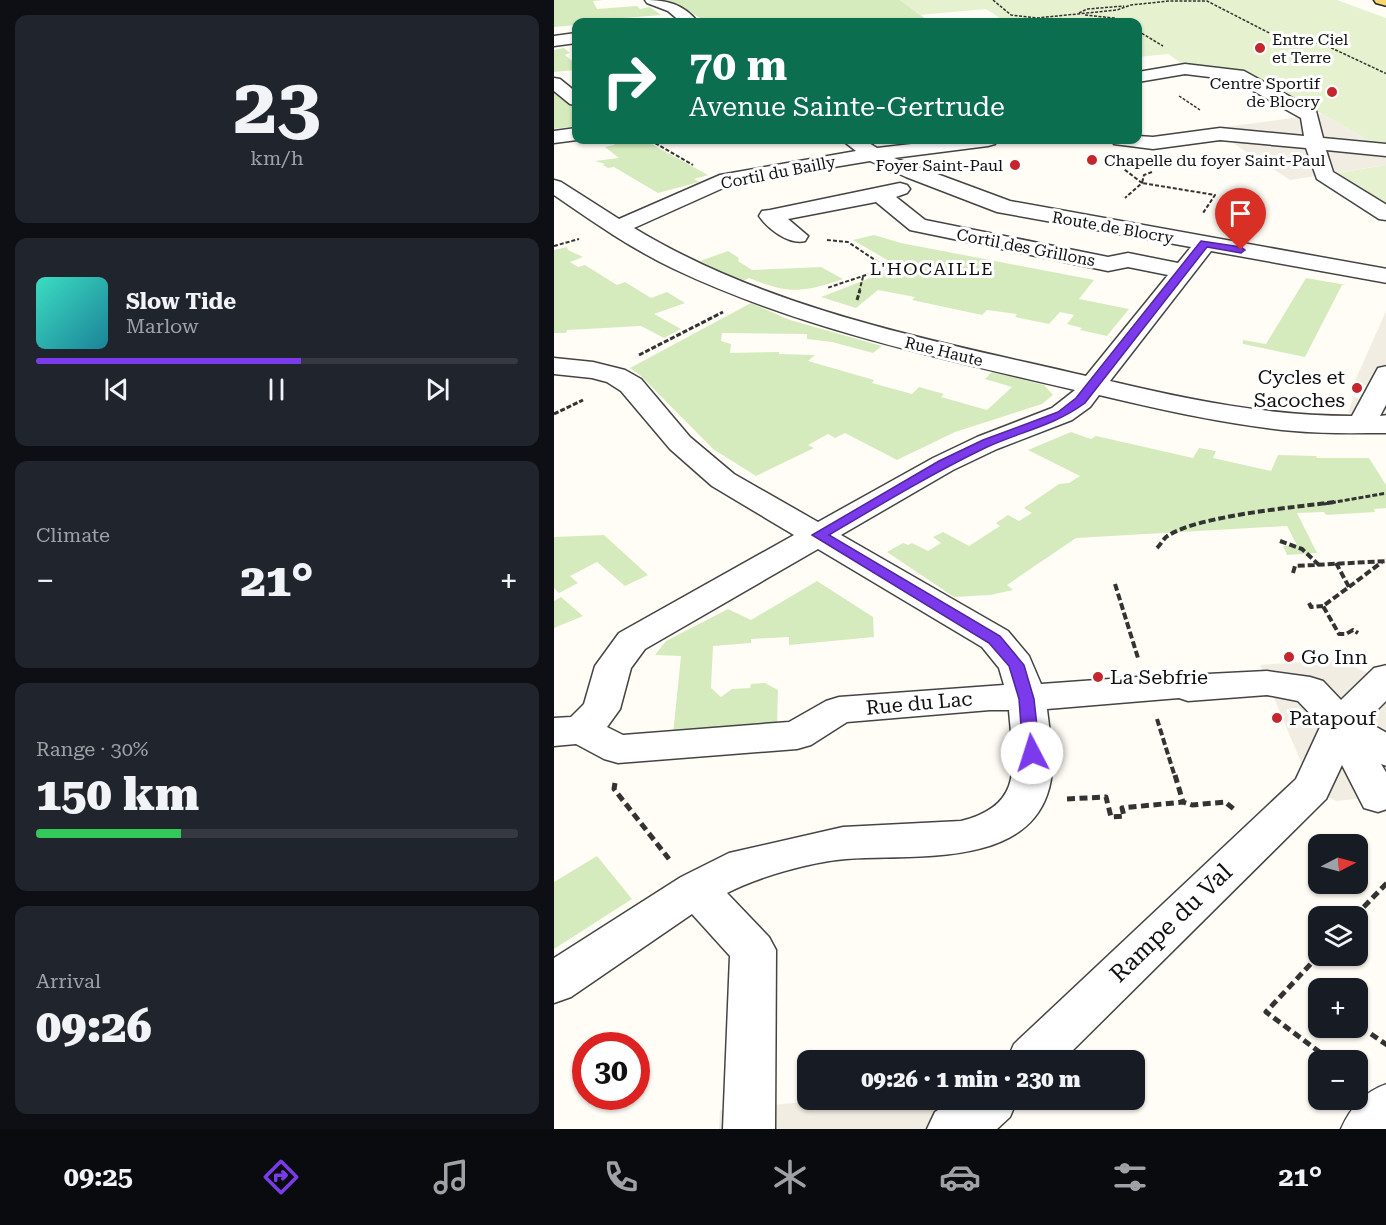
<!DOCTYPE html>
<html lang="en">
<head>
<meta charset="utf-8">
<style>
  body { margin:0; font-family:"Roboto Serif",serif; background:#20242c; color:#f1f3f6; height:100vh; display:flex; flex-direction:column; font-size:22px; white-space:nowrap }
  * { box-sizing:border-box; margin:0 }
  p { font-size:20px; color:#9ea1a6 }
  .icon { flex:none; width:33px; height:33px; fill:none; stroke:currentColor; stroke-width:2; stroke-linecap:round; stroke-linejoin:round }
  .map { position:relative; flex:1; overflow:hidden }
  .details { display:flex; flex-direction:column; gap:15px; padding:15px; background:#0d0f14; width:554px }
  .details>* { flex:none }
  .hud { position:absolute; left:18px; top:18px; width:570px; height:126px; border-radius:12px; box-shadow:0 2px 4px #0004; background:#0b6e4f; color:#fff; overflow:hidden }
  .needle { width:39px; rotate:84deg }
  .buttons { position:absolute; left:754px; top:834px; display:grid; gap:12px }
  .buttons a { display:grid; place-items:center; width:60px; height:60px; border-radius:12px; background:#171b24; box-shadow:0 2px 4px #0004; font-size:30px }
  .speed { position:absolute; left:18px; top:1032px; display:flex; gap:12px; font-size:30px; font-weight:700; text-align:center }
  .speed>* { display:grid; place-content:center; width:78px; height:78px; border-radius:50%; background:#171b24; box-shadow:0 2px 4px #0004; line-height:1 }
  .speed .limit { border:9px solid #d22; background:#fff; color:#111 }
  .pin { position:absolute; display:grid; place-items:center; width:51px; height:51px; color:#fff; margin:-62px -26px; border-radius:50% 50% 50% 0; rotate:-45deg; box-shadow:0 0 6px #0007 }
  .pin .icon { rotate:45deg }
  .me { position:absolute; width:66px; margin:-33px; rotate:355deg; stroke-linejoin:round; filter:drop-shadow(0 0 4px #0008) }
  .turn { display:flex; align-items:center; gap:21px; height:126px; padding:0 18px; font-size:27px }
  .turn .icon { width:78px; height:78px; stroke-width:2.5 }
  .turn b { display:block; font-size:42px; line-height:51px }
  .big { font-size:45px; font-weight:800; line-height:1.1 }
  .details .widget { flex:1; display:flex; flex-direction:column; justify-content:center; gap:9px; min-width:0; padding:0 21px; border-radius:12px; background:#20242c }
  .details .dial { align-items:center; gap:0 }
  .dial b { font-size:78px; line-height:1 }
  .song { display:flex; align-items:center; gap:18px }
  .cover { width:72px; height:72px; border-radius:9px; background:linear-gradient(135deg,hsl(170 70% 55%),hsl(190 70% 35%)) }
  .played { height:6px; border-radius:3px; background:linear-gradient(90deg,#7c3aed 55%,#363941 55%) }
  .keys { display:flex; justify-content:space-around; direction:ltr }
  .heat { display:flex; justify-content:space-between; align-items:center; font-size:33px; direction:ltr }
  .charge { height:9px; border-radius:4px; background:linear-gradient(90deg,#34c759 30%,#363941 0) }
  .trip { position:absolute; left:243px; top:1050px; width:348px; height:60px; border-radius:12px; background:#171b24; box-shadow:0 2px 4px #0004; font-weight:800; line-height:60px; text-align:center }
  .dock { display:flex; height:96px; justify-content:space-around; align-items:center; background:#090b0e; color:#9ea1a6 }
  .dock .icon { width:42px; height:42px }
  .dock .selected { color:#7c3aed }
  .dock b { font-size:27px; color:#f1f3f6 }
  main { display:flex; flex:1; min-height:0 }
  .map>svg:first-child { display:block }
  .green { fill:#d5ebbd }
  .pitch { fill:#e6f2cf }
  .plaza { fill:#f1ede2 }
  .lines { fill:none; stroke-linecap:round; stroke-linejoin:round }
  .minor-casing { stroke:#444; stroke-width:3 }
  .major-casing { stroke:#222; stroke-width:3 }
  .path-far4 { stroke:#333; stroke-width:1.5; stroke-dasharray:3 1.5; stroke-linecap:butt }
  .path-far3 { stroke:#333; stroke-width:2; stroke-dasharray:4 2; stroke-linecap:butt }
  .path-far2 { stroke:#333; stroke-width:3; stroke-dasharray:5 2; stroke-linecap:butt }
  .path-far1 { stroke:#333; stroke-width:4; stroke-dasharray:7 3; stroke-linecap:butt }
  .path { stroke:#333; stroke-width:5; stroke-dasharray:8 4.5; stroke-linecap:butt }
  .minor { fill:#fff; fill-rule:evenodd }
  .major { fill:#f9d66b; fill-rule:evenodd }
  .route { fill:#7c3aed; stroke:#51269a; stroke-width:1.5 }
  .poi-dot { fill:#c4262e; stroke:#fff; stroke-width:2 }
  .labels { text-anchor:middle; stroke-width:6; stroke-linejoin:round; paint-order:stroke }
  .far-poi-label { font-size:16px; fill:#111; stroke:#fff; text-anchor:start }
  .far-street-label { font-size:16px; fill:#111; stroke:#fff }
  .far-neighbourhood-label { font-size:18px; letter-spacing:1.5px; fill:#111; stroke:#fff }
  .poi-label { font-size:20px; fill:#111; stroke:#fff; text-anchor:start }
  .street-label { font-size:20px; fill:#111; stroke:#fff }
  .near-street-label { font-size:24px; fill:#111; stroke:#fff }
</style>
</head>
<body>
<main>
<section class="details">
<div class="widget dial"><b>23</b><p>km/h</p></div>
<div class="widget">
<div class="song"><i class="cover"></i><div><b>Slow Tide</b><p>Marlow</p></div></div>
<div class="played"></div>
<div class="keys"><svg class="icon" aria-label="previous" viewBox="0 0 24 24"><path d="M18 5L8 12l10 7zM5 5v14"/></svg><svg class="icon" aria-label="pause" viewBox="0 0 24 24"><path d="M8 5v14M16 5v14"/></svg><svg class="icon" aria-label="next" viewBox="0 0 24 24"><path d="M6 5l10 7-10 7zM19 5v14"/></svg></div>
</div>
<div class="widget"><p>Climate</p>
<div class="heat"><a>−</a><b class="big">21°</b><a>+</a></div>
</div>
<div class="widget"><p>Range · 30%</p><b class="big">150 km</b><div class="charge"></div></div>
<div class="widget"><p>Arrival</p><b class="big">09:26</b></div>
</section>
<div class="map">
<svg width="833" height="1129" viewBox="0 0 833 1129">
  <rect width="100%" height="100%" fill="#fffdf5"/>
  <path class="green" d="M0,0H49L39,1L43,9L83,6L86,9L96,7L107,15L22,22V25L0,27Z
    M104,0H346L376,22H153L122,4Z
    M10,48L16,53L11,55L22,64V70L0,72V50Z
    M0,88L22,106V126L0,129Z
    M53,140H90L154,175L140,179L145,182L104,193L60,167L54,168L49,165L51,164L41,161L65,158L51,147L61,145Z
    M320,235L347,243L540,280L525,299L575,309L553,336L526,330L528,328L513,324L520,315L506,312L495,324L461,317L463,314L433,310L428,315L358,300L361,297L324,290L302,308L267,297L345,267L299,240Z
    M13,247L14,250L29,257L16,262L24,267L31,265L63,285L71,282L97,298L113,292L131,303L100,314L127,329L110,338L87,326L13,330L12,333H0V250Z
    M174,251L185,258L184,261L198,270L267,267L289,279C248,293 235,294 195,278L189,281L146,261Z
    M752,278L792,285H788L751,357L689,344V340L712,344Z
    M197,303L236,320L328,346L319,353L278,342L253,339V334L168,333L167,341L177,344L176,353L225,352V354L261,355L254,361L320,380L318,383L358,394L365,387L390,394L387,397L433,410L458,387L431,379L438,372L490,385L499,395L488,404L401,432L343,460L291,433L281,438L274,434L254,445L260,448L202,476L159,449L87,376L76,368Z
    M517,432L537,439L542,436L639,458L645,448L662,451L659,458L717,471L724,455L762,456L763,458H815L832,485V508L820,509L821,512L772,515L770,512L743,513L763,553L733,555L729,546L743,545L733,526L522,538L453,585L459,590L436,595L400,597L333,552L349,543L354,545L358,543L374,551L387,543L379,537L389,532L415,546L446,526L442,523L454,515L465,521L478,513L470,508L505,484L515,483L526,476L474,450Z
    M50,535L94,575L71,586L43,562L16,576L24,583L5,593L0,588V537Z
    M263,581L319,617L320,637L235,645V637L197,639V643L159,646L157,688L167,697L178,689L196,688L197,684L211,683L224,690L223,725L119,734L127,656L101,655L112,641L174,609L197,620Z
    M7,597L29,616L0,628V601Z
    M43,856L78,899L0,949V882Z"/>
  <path class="pitch" d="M346,0H783L832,18V150L768,114L679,70L627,63L614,54L584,57V22H452L432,9L366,15Z
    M832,165V203L783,173Z"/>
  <path class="plaza" d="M768,114L832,150V165L736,180L657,129Z
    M832,311V432L808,424L794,412L800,397L807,399L813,386L800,383Z
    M790,659L793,664L832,681V796L782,801L758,788L706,665Z
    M270,1100H413L444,1129H165L166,1110Z"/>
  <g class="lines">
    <g class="minor-casing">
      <path id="minor" d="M91,0C113,0 129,4 144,22H127L114,11L93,3Z
        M22,33V43L0,46V36Z
        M631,64L690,71L762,111L769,138L833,144V156L772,150L779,172L833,205V220L825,219L763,179L752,148L666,140L599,149L560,144L558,140H584V136L599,137L666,128L750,136L747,118L680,80L631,74L584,82V72Z
        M0,78L6,79L22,92V105L16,104L0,91Z
        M22,128L23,140L0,143V131Z
        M288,140H310L323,148L392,140H443L441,144L434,146L340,158L456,201L833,269V283L657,251L556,381C636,400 715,416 798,416L824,368L833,366V403L826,416L833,415V433C802,433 771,434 740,431C674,425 609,410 545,395L536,407L518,420L443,449L399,470L287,535L454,631L475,656L487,684L625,674L634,675L713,671L756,677L769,681L787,700L820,668L833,665V700L812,721L833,733V766L827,764L833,774V809L824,812L810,808L788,765L772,799L509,1060H453L460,1044L742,779L767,725L744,701L713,695L634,701L625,698L493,709C496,737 503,768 493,795C467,869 353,854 292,859C256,862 204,877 173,893L215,937L222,950L221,1129H169L176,956L138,914L17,997L0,1003V958L127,877L175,853L289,827L407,821C472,805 459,763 455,710H436L293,722L257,745L243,749L64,763L50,759L22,744L0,746V718L17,717L30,704L41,666L65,633L240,535L158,486L116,449L67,391L53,382L38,378L0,374V358L39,362L71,370L87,379L136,437L180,474L264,522L379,458L423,437L498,408L521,390C385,358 247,329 120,269C78,249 39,222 0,195V180L7,182L65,219L166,175L302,151ZM316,161L352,177L443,212L637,247L624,263L574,253L554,257L371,220L342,197L353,193L356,189L353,185L346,183L216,210L208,211L205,216C214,229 235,245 251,241L254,236L234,219L322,202L356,230L554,271L574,267L614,275L532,376C378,340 217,311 80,228L178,184ZM264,549L428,647L445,668L450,685L285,697L272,701L235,722L69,735L53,727L66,709L77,668L91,649Z
        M833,1084V1129H787C797,1107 810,1092 833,1084Z
        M400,1100H463L456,1117L443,1129H373L381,1112Z"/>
    </g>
    <g class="major-casing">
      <path id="major" d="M820,0H833V6L822,3Z"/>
    </g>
    <path class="path-far4" d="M439,0L457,15L483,18L563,10L577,5L615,1H653L727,39L769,44L833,74
      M525,13L533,9L570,6
      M531,15L560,18L568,22
      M584,31L609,46
      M625,96L646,110"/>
    <path class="path-far3" d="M96,140L139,165
      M644,165L675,164
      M566,166L588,183L571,198
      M598,172L590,175L588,183L661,195L649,213
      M273,240L294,242L333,268L273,288
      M0,246L25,239
      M305,292L309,277"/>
    <path class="path-far2" d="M303,300L306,290
      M85,355L169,312
      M0,414L29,400
      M770,504L833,493"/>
    <path class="path-far1" d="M726,541L748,549L765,565
      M603,548C606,545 609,540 612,537C640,516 743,507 781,502
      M782,563L795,587L769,606L785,634H792L799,630L804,633
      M739,573L741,566L833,561
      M561,584L584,658
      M795,587L828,562
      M755,603L757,607L769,606
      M603,719L621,777"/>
    <path class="path" d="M621,775L629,802
      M61,783L60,789L115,859
      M513,799L552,797L557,817L570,816L568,808L629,802L638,805L671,802L681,810
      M801,916L833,883
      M765,955L712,1012L776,1060
      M817,1034L833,1045"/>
    <use href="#minor" class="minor"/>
    <use href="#major" class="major"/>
  </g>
  <path class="route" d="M647,241L687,247L691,250L687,253L653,247L531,403C500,426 465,432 431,448C377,474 326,505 275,535L446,636L470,665L480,699L486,753L483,757H472L469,753L465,699L455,666L435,643L258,535L385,461L429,440L504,412L522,398Z"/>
  <g class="poi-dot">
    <circle cx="706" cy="48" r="6"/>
    <circle cx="778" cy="92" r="6"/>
    <circle cx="538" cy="160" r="6"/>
    <circle cx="461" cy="165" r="6"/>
    <circle cx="803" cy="388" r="6"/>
    <circle cx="735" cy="657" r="6"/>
    <circle cx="544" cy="677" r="6"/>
    <circle cx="723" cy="718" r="6"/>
  </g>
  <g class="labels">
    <g class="far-poi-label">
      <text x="718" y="45">Entre Ciel<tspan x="718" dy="18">et Terre</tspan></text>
      <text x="766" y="89" text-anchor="end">Centre Sportif<tspan x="766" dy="18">de Blocry</tspan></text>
      <text x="550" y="166">Chapelle du foyer Saint-Paul</text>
      <text x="449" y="171" text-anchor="end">Foyer Saint-Paul</text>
    </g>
    <g class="far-street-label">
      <text transform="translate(224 172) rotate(-11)" y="6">Cortil du Bailly</text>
      <text transform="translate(559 227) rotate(10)" y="6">Route de Blocry</text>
      <text transform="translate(472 247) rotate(11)" y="6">Cortil des Grillons</text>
      <text transform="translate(390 351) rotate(14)" y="6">Rue Haute</text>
    </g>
    <g class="far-neighbourhood-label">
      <text x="378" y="275">L'HOCAILLE</text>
    </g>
    <g class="poi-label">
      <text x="791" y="384" text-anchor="end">Cycles et<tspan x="791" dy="23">Sacoches</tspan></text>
      <text x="747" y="664">Go Inn</text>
      <text x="556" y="684">La Sebfrie</text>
      <text x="735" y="725">Patapouf</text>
    </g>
    <g class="street-label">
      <text transform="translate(365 703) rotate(-5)" y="7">Rue du Lac</text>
    </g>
    <g class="near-street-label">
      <text transform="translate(617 923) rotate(-44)" y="8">Rampe du Val</text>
    </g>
  </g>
</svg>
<div class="buttons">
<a><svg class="needle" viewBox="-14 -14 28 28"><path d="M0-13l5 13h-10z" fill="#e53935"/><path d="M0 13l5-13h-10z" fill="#9ea1a6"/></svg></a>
<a><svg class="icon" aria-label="layers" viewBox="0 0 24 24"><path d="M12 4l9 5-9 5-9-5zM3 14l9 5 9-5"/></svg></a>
<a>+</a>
<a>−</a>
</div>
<div class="speed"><div class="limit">30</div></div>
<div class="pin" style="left:687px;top:250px;background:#d93025"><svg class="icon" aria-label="arrive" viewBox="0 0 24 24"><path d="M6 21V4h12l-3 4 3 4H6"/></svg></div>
<svg class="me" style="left:478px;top:753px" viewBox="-20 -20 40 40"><circle r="19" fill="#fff"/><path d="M0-13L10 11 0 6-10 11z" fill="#7c3aed"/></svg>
<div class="trip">09:26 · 1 min · 230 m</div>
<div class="hud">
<div class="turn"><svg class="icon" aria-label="right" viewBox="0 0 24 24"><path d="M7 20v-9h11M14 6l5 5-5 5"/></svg><div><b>70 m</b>Avenue Sainte-Gertrude</div></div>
</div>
</div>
</main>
<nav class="dock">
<b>09:25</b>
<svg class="icon selected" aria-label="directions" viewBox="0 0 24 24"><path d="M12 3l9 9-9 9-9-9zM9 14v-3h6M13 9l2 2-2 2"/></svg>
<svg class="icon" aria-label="music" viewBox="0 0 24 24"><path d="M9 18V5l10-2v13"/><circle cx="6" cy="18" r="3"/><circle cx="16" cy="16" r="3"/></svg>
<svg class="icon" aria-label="phone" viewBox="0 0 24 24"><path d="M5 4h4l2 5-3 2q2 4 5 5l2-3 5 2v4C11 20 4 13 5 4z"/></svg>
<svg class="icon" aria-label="climate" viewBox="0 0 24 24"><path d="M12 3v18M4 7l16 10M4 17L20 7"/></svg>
<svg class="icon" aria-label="car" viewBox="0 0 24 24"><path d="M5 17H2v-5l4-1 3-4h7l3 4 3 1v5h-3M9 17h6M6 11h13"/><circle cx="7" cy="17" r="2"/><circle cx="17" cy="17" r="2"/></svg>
<svg class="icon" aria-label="filters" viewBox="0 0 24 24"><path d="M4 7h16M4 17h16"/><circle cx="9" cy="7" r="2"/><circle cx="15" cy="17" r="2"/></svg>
<b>21°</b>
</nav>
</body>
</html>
